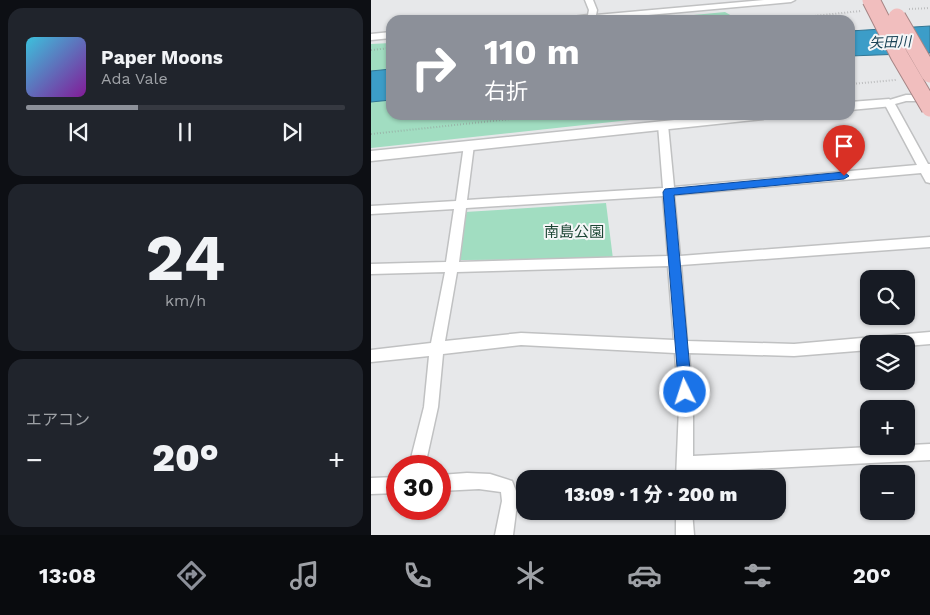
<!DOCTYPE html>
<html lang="ja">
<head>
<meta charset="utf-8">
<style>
  body { margin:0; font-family:"Work Sans","Noto Sans JP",sans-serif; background:#20242c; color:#f1f3f6; height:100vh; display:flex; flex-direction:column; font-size:19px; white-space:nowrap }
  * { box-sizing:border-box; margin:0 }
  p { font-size:16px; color:#9ea1a6 }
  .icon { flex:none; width:28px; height:28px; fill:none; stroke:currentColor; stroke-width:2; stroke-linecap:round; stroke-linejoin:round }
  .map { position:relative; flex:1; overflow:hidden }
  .details { display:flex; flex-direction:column; gap:8px; padding:8px; background:#0d0f14; width:371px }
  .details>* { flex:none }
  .banner { position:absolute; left:15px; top:15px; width:469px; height:105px; border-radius:15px; box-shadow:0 1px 4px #0004; background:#8c9099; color:#fff; overflow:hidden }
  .fabs { position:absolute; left:489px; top:270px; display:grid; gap:10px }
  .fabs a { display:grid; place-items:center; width:55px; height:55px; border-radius:10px; background:#171b24; box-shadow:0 1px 4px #0004; font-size:25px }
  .speed { position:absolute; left:15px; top:455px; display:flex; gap:10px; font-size:25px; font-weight:700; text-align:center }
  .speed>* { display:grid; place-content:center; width:65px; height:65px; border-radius:50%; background:#171b24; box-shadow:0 1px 4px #0004; line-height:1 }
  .speed .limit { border:8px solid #d22; background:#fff; color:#111 }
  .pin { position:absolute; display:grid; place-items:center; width:42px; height:42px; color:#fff; margin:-51px -21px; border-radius:50% 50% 50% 0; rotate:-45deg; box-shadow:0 0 5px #0007 }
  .pin .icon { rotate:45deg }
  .me { position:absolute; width:55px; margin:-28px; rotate:356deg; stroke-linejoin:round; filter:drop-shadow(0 0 4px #0008) }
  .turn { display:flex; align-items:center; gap:18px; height:105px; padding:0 15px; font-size:22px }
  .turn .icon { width:65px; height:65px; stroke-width:2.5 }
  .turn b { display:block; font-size:35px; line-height:42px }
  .big { font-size:38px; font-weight:800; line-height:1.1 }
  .details .widget { flex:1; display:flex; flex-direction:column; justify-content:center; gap:8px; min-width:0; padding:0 18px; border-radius:15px; background:#20242c }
  .details .dial { align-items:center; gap:0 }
  .dial b { font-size:65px; line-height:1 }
  .song { display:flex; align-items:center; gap:15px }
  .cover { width:60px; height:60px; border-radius:8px; background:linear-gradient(135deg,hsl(190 70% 55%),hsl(290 70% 35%)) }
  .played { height:5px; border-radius:2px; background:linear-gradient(90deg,#8c9099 35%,#363941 35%) }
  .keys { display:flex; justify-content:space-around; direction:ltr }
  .heat { display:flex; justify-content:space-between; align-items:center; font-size:28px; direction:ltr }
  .trip { position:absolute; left:145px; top:470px; width:270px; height:50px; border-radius:15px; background:#171b24; box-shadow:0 1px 4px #0004; font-weight:800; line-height:50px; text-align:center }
  .dock { display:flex; height:80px; justify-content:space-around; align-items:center; background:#090b0e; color:#9ea1a6 }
  .dock .icon { width:35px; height:35px }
  .dock .selected { color:#8c9099 }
  .dock b { font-size:22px; color:#f1f3f6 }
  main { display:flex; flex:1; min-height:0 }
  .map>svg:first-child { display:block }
  .green { fill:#a1ddc1 }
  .water { fill:#3c9dc8; stroke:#327694 }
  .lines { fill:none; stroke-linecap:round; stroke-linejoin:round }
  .minor-casing { stroke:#c0c1c2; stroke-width:3 }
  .tertiary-casing { stroke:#c0c1c2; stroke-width:3 }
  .path { stroke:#919293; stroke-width:2; stroke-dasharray:0.5 2.5; stroke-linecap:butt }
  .minor { fill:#fff; fill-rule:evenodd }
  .tertiary { fill:#fff; fill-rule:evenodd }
  .motorway-bridge-casing { stroke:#a68585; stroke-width:19; stroke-linecap:butt }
  .motorway-bridge { stroke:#f1bebe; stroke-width:17 }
  .route { fill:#1a73e8; stroke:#114b97 }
  .labels { text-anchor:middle; stroke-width:4; stroke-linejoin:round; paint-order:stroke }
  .far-water-label { font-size:14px; font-style:italic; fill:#194255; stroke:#f5f6f7 }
  .park-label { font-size:15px; fill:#1d4735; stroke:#f5f6f7 }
</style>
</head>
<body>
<main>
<section class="details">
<div class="widget">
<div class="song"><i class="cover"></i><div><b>Paper Moons</b><p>Ada Vale</p></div></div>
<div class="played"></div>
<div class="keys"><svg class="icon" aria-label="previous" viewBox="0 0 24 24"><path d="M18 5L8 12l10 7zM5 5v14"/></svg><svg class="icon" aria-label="pause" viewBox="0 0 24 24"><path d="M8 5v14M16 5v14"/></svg><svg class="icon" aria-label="next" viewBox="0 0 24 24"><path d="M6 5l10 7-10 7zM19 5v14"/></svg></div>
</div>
<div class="widget dial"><b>24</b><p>km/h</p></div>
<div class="widget"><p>エアコン</p>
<div class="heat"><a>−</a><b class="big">20°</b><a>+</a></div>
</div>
</section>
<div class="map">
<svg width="559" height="535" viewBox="0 0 559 535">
  <rect width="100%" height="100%" fill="#e7e8ea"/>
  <path class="green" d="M354,12L368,20H270Z
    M20,43V115H305L0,148V44Z
    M235,203L242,259L89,260L94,212Z"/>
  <path class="water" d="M559,26V53L479,56V31Z
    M20,69V100L0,102V71Z"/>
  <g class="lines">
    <g class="minor-casing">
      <path id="minor" d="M214,0H222L226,10L225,15L393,0H424L420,2L222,20H190L194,18L217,15L218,10Z
        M20,32V38L0,40V34Z
        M535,95H559V101H535L524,104L557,164H559V183L555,182L550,173L303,195L309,256L559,237V247L310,265L316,341L423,344L559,332V344L535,346V344H498V350L423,356L318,353L322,407V456L559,444V460L321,472V479H305L308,407L304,353L150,345L72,354L67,407L54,466H38L53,407L58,356L0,362V350L60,343L74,272L0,274V264L75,262L83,209L0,214V206L85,201L93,145L98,142L103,145L96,200L292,188L287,125L292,122L297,125L303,187L546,165L513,103L515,101ZM292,196L297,256L88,262L95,208ZM297,266L303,340L150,333L74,341L86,272Z
        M96,473L119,474L141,481L147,496L142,535H124L131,501L130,492L108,489L69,491V475Z
        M26,477V493L0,494V478Z
        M305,511H321L323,535H305Z"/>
    </g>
    <g class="tertiary-casing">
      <path id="tertiary" d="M518,99L524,103L522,106L479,110V102Z
        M352,115H398L392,119L0,161V151Z"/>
    </g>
    <path class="path" d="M538,9L559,8
      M361,16L406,19
      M405,20L490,11
      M0,50L20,48
      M479,84L525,80
      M0,134L178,115"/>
    <use href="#minor" class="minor"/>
    <use href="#tertiary" class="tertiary"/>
    <g class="motorway-bridge-casing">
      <path id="motorway-bridge" d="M500,0L528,55L559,108
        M526,17L559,74"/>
    </g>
    <use href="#motorway-bridge" class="motorway-bridge"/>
  </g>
  <path class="route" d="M473,172L478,176L473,179L303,195L321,392L319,397L314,399L310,397L308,392L292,192L294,189Z"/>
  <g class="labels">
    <g class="far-water-label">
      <text transform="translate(519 42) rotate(-2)" y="5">矢田川</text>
    </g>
    <g class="park-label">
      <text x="203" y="237">南島公園</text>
    </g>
  </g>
</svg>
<div class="fabs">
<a><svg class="icon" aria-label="search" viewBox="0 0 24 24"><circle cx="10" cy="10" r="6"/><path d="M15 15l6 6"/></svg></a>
<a><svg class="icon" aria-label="layers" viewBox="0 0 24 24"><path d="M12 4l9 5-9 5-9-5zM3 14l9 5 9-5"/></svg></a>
<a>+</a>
<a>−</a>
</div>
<div class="speed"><div class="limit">30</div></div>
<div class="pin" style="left:473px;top:176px;background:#d93025"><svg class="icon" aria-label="arrive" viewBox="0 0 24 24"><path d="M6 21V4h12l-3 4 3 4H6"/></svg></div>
<svg class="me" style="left:314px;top:392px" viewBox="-20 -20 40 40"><circle r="17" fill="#1a73e8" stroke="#fff" stroke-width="3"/><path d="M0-11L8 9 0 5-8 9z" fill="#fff"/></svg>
<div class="trip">13:09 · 1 分 · 200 m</div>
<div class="banner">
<div class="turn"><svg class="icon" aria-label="right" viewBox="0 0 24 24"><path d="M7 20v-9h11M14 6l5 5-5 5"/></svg><div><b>110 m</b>右折</div></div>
</div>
</div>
</main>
<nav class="dock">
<b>13:08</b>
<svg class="icon selected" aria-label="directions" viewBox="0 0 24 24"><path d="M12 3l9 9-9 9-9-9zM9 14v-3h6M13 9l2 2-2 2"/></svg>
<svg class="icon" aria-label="music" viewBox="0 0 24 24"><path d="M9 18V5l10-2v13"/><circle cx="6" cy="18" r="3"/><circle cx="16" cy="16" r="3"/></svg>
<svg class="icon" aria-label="phone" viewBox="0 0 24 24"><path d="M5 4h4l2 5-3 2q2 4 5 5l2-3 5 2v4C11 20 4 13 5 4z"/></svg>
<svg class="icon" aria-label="climate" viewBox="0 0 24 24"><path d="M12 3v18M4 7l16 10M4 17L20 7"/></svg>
<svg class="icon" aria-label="car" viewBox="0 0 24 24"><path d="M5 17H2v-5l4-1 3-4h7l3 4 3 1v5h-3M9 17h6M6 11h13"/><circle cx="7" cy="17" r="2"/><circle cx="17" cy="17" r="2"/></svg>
<svg class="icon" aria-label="filters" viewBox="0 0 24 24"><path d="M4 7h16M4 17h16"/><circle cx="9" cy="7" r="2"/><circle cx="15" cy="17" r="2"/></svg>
<b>20°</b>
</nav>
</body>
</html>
